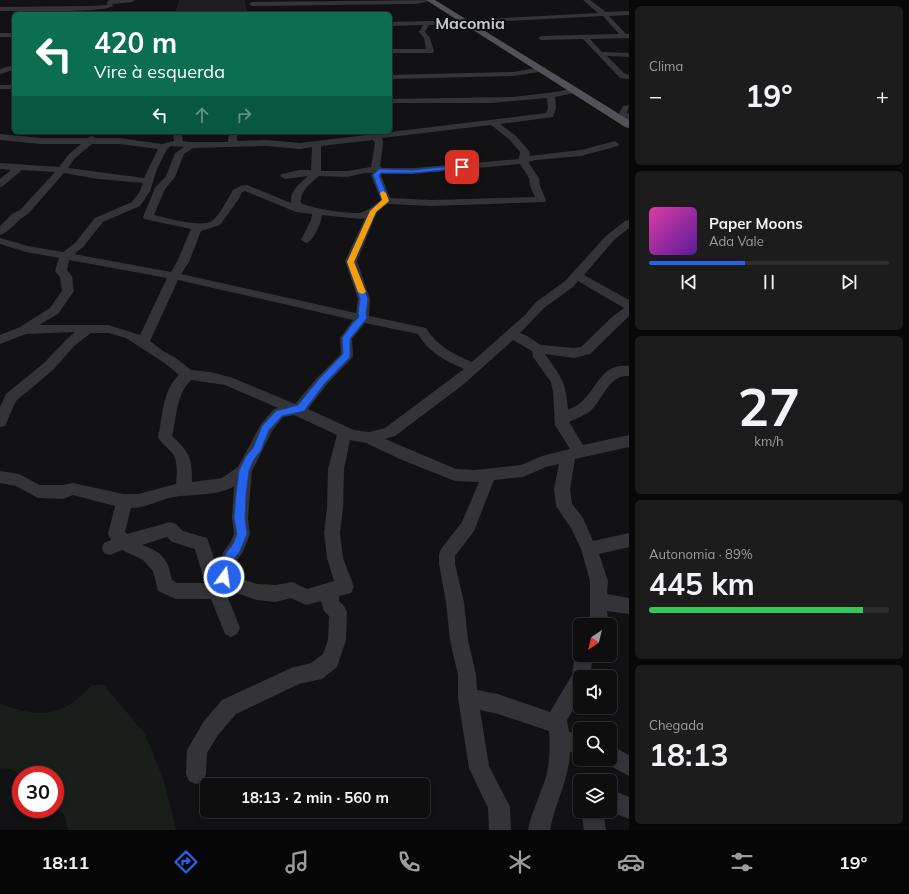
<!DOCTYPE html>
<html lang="pt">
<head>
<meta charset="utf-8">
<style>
  body { margin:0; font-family:Mulish,sans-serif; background:#1c1c1d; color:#f1f3f6; height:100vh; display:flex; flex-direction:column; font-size:15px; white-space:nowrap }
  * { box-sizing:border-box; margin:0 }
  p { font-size:13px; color:#9b9c9e }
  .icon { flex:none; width:22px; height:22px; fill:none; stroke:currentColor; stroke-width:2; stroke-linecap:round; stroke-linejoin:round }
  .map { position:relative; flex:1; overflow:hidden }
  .drawer { display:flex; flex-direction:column; gap:6px; padding:6px; background:#080808; width:280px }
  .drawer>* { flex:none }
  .banner { position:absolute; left:12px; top:12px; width:380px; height:122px; border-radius:6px; box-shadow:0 2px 6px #0003,0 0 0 1px #2e2e2f; background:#0b6e4f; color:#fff; overflow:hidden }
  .needle { width:26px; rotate:215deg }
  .buttons { position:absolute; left:573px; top:618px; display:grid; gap:8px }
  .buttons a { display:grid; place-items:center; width:44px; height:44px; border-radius:6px; background:#0e0e0f; box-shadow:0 2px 6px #0003,0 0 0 1px #2e2e2f; font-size:20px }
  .speed { position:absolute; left:12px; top:766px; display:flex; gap:8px; font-size:20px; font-weight:700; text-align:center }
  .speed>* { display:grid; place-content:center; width:52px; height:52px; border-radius:50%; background:#0e0e0f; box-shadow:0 2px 6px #0003,0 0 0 1px #2e2e2f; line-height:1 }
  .speed .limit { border:6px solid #d22; background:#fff; color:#111 }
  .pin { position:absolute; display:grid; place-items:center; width:34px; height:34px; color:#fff; margin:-17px; border-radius:8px; box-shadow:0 2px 6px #0006 }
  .me { position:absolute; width:44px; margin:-22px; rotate:14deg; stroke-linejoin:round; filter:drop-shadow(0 0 3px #0008) }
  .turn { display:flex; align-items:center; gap:14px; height:84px; padding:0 16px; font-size:18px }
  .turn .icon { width:52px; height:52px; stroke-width:2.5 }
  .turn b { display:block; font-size:28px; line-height:34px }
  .lanes { display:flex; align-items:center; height:38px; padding:0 16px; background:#0003; justify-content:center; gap:20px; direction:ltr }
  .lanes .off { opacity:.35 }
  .big { font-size:30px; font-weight:700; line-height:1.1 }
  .drawer .tile { flex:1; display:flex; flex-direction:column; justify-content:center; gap:6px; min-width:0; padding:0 14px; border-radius:6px; background:#1c1c1d }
  .drawer .dial { align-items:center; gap:0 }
  .dial b { font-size:52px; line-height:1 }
  .song { display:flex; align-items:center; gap:12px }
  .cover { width:48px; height:48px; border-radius:6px; background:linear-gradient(135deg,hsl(320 70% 55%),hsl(270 70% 35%)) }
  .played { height:4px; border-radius:2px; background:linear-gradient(90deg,#2563eb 40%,#2e2e2f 40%) }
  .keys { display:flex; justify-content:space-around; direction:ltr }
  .heat { display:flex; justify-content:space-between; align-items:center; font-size:22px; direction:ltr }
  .charge { height:6px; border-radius:3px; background:linear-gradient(90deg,#34c759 89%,#2e2e2f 0) }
  .trip { position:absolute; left:200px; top:778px; width:230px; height:40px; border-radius:6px; background:#0e0e0f; box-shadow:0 2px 6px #0003,0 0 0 1px #2e2e2f; font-weight:700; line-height:40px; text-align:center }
  .menu { display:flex; height:64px; justify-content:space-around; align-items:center; background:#060606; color:#9b9c9e }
  .menu .icon { width:28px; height:28px }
  .menu .current { color:#2563eb }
  .menu b { font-size:18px; color:#f1f3f6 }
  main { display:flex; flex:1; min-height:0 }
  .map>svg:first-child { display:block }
  .built { fill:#1e1e21 }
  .green { fill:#191e1a }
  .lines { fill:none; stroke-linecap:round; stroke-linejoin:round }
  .minor { fill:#343438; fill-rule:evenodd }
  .major { fill:#505257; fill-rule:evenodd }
  .route { fill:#2563eb; stroke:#184099 }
  .slow { fill:#f59e0b }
  .labels { text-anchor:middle; stroke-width:4; stroke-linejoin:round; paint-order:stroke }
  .far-town-label { font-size:16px; font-weight:bold; fill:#c5c8d0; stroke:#0d0d0f }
</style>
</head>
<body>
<main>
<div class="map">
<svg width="629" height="830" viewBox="0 0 629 830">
  <rect width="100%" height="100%" fill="#121214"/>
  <path class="built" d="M179,0H245L247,14H175Z"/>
  <path class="green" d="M93,685H104L145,734L164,781L176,830H68L65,816L55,805V775H23L11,769L0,768V704C20,710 40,718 61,709C71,706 84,692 93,685Z"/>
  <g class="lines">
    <path class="minor" d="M110,0H135L132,2L112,4L113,6C104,13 18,11 0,11V7L91,6L106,5L108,1Z
      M433,0L416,4L252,6L249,4L252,2Z
      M583,0H590L606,12L629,11V15L609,16L626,34H629V38L590,39L602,52L629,53V57L607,56L625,74L629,75V79L620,78L583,39L541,40L538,38L541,36L619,34L603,16L429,25L425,32L430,38L434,51L433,53H390V49H426L424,38L419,32L423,25L390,26V22L467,20L598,13Z
      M0,33H14V37H0Z
      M14,65V70L0,74V69Z
      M542,67H545V71L513,76L390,79V75L513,72Z
      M0,85H14V89H0Z
      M576,88L580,90L579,92L555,97L556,108L553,117L500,124L516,136L530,152L529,156L581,150L615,141L619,144L618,146L581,156L536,160L528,162L539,178L540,186L546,200L545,202L432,206L388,204L377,212L357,261L370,299L369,316L426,328C437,346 453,354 472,362L525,315L536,302L565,281L606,236L625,221L629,220V228L614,240L584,275L629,300V316L590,354L574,358L545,354C561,377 566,381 568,410C572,408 576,406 579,404C598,389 600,363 629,366V376C608,374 603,401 589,412C583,416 575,419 569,422L583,445L629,435V447L575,459L570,489L572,504L583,518L593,541L629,533V547L599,554L608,581L607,594L629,598V614L607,611L608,618L605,625H586L590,616V581L581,549L571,528L556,506L554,489L559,464L546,467L523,477L494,480L474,531L455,556V564L464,602L468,640L476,675L477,690L498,694L550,712L572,675L575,655L577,648L580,647V655H593L590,677H580V698L567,720L569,732L580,734V754L570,752C569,780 555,803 550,830H528C532,810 542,792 547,773C550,759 550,745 549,731L498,714L480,710L489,766L510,807L511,830H489L488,808L469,768L458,698V675L450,640L446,602L439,564V554L441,549L462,522L479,482L455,481L402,460L366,443L350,440L344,469L343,508L340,533L343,558L354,587L351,593L339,596V601L344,606L347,612L346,640L337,667L322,679L299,684L236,714L218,735L207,753L206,774L203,781L196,784L189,781L186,774L187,750L204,721L222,700L291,668L311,663L323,654L328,640L329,616L324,611L321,601L306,605L291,598L275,602L257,600L231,591L227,595L240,628L237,634L231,637L225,634L211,599H176L158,591L153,571L143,560L122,550L110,555L104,553L102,548L104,543L111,540L108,534L115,506L73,495L63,499L38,498L16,486L0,483V471L19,474L40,485H63L73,483L123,494H138L176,484C177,475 178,462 173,454C169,448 162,445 158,437C163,417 162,390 179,375L166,364L126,338L108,333H91L74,346L54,369L16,401L5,426L0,427V407L6,394L44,363L66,340L75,332L26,334L0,344V335L20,327L50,308L62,291L60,277L55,271L59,258L26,252L0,244V238L28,246L63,252L75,243L95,218L132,202L140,191L143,183L98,179L64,173L28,214C18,219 9,233 0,235V226L12,214L20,210L55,172L22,170L3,186L0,187V179L11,170L0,169V163L59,167L69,154L81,144H41L0,140V134L41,138H87L92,136L96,138H119L162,144L174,141L173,132H181L183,141L189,142H228L229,132H237V141L267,140L300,143L546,113L548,108L547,98L491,103H390V99L513,97L555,92ZM491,125L510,140L520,152L519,159L413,168H382L380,166L383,143L382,138ZM373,140L375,143L371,167L347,171H321V146ZM92,144H119L158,149L144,178L68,168L75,158ZM171,146L184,147L175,153L166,176L155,188L143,217L144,219L191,229L177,262L171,272L74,254L83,247L103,222L140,206L150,191L157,169L167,149ZM267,146L300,149L312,147L311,170H299L282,174L280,176L285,179L308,176C301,182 289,192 291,203L247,185L240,186L233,190C228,198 220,215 212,221C201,228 167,218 154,215L165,189L175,177L184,154L193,148ZM520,164L529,178L530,186L535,197L432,200L390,198L381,175L382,174H413ZM365,173H373L371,175L381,200C374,205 367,212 359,213C349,214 309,208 301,203C299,192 311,183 319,176L347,177ZM245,191L296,212L312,214L311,220L301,240L306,243C314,241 321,223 322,215L360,219L365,218L345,261L358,299L356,313L181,274L189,262L201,231L220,225L240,197L241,193ZM69,260L167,278L140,335L108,325H39L58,314L74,291L72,276L67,270ZM178,280L353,320L340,338L341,354L317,378L295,404L233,378L210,372L191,370L176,358L163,351L150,341ZM578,281L624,308L612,317L581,347L574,348L541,345L527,336L520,333L544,308L573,287ZM365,323L418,334C429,353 445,360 464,369L385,428L369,432L354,430L308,409L327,384L352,358L353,355L352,339ZM513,340L532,351L533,357L551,382L553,392L555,425L570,449L542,456L521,465L474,470L456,469L385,439L395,436L464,384ZM191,380L225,385L278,408L274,409L261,424L238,467L222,478L192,482C192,457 190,453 172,436C177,417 176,394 191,380ZM294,415L337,435L328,469L327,508L324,533L327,558L334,581L307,589L292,582L275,585L257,584L245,580L233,573L237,560L243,552L250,534L248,518L252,471L272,431L283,417ZM234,486L232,518L234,534L230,543L224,551L217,567L207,538L183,531L176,524L170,522L127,534L125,532L131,508C146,508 159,500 173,497C191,494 220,496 234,486ZM167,537L172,542L195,549L205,583H177L172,580C168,559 162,552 142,545Z
      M629,105L627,113L629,114V122L626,121L619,113L623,106Z
      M610,745L629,755V776L603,762L601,759H610Z
      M610,789L629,797V819L610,811Z
      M581,811H603L606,830H584Z"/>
    <path class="major" d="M426,0H435L629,120V128L625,127Z"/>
  </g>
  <path class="route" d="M462,165L465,167L464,168L413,173H381L379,175L389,201L376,212L354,262L368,299L366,313L367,318L350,339V357L325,383L304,411L282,416L269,430L261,450L253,461L249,471L246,494L245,518L247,534L240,551L234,559L228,580L224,582L220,580L219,577L220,569L226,553L233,544L237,534L234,518L236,494L239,471L246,456L253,448L262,426L276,411L298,405L319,379L343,354L342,338L353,323L359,317L358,313L360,299L347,262L370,211L382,200L373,175L379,169L413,170Z"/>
  <path class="slow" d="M383,191L386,193L389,201L376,212L354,262L366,292L362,294L358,292L347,262L370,211L382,200L380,193Z"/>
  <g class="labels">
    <g class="far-town-label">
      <text x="470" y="29">Macomia</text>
    </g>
  </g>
</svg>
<div class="buttons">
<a><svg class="needle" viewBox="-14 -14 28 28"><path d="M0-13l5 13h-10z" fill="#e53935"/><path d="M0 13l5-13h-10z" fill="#9b9c9e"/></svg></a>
<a><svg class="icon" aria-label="sound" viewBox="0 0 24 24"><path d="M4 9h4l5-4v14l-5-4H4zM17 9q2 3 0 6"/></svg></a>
<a><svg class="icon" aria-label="search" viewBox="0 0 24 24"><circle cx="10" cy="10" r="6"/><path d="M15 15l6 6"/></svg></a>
<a><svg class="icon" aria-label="layers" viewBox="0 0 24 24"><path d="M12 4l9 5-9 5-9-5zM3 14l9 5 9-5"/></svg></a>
</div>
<div class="speed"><div class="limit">30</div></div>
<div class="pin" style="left:462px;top:167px;background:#d93025"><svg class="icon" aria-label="arrive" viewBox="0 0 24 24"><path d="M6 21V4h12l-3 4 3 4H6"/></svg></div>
<svg class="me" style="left:224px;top:577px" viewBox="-20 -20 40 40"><circle r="17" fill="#2563eb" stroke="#fff" stroke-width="3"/><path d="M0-11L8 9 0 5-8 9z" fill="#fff"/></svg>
<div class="trip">18:13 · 2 min · 560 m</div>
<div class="banner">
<div class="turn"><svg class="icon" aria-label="left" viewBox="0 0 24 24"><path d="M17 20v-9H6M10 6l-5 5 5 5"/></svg><div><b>420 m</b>Vire à esquerda</div></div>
<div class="lanes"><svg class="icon" aria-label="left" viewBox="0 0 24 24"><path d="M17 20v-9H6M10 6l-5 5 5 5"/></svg><svg class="icon off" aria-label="ahead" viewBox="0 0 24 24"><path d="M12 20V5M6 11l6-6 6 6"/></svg><svg class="icon off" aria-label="right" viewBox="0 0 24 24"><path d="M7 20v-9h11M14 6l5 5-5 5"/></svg></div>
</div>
</div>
<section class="drawer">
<div class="tile"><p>Clima</p>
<div class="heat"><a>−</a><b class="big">19°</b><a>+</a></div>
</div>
<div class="tile">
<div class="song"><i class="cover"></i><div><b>Paper Moons</b><p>Ada Vale</p></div></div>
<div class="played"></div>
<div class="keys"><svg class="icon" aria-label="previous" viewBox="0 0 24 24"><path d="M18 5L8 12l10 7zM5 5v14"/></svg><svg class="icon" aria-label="pause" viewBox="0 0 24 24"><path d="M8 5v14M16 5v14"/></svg><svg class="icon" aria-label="next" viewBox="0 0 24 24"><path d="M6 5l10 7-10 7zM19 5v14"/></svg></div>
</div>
<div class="tile dial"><b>27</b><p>km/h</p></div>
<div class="tile"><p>Autonomia · 89%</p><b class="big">445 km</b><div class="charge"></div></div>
<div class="tile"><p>Chegada</p><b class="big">18:13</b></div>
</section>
</main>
<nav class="menu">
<b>18:11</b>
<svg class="icon current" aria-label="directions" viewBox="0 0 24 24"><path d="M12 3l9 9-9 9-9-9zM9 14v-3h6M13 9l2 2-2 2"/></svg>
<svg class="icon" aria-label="music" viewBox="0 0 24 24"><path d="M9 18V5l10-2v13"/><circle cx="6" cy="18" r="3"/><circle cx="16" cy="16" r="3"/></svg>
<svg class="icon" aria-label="phone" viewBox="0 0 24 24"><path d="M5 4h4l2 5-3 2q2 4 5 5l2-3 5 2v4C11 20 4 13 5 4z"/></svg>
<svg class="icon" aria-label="climate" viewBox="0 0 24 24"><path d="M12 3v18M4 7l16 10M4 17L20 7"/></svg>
<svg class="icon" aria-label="car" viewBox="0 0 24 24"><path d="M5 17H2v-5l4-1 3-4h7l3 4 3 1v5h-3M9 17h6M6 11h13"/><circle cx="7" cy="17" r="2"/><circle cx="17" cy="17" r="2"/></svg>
<svg class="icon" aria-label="filters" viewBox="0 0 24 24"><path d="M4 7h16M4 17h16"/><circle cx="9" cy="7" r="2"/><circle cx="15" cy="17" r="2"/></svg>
<b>19°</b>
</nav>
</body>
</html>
